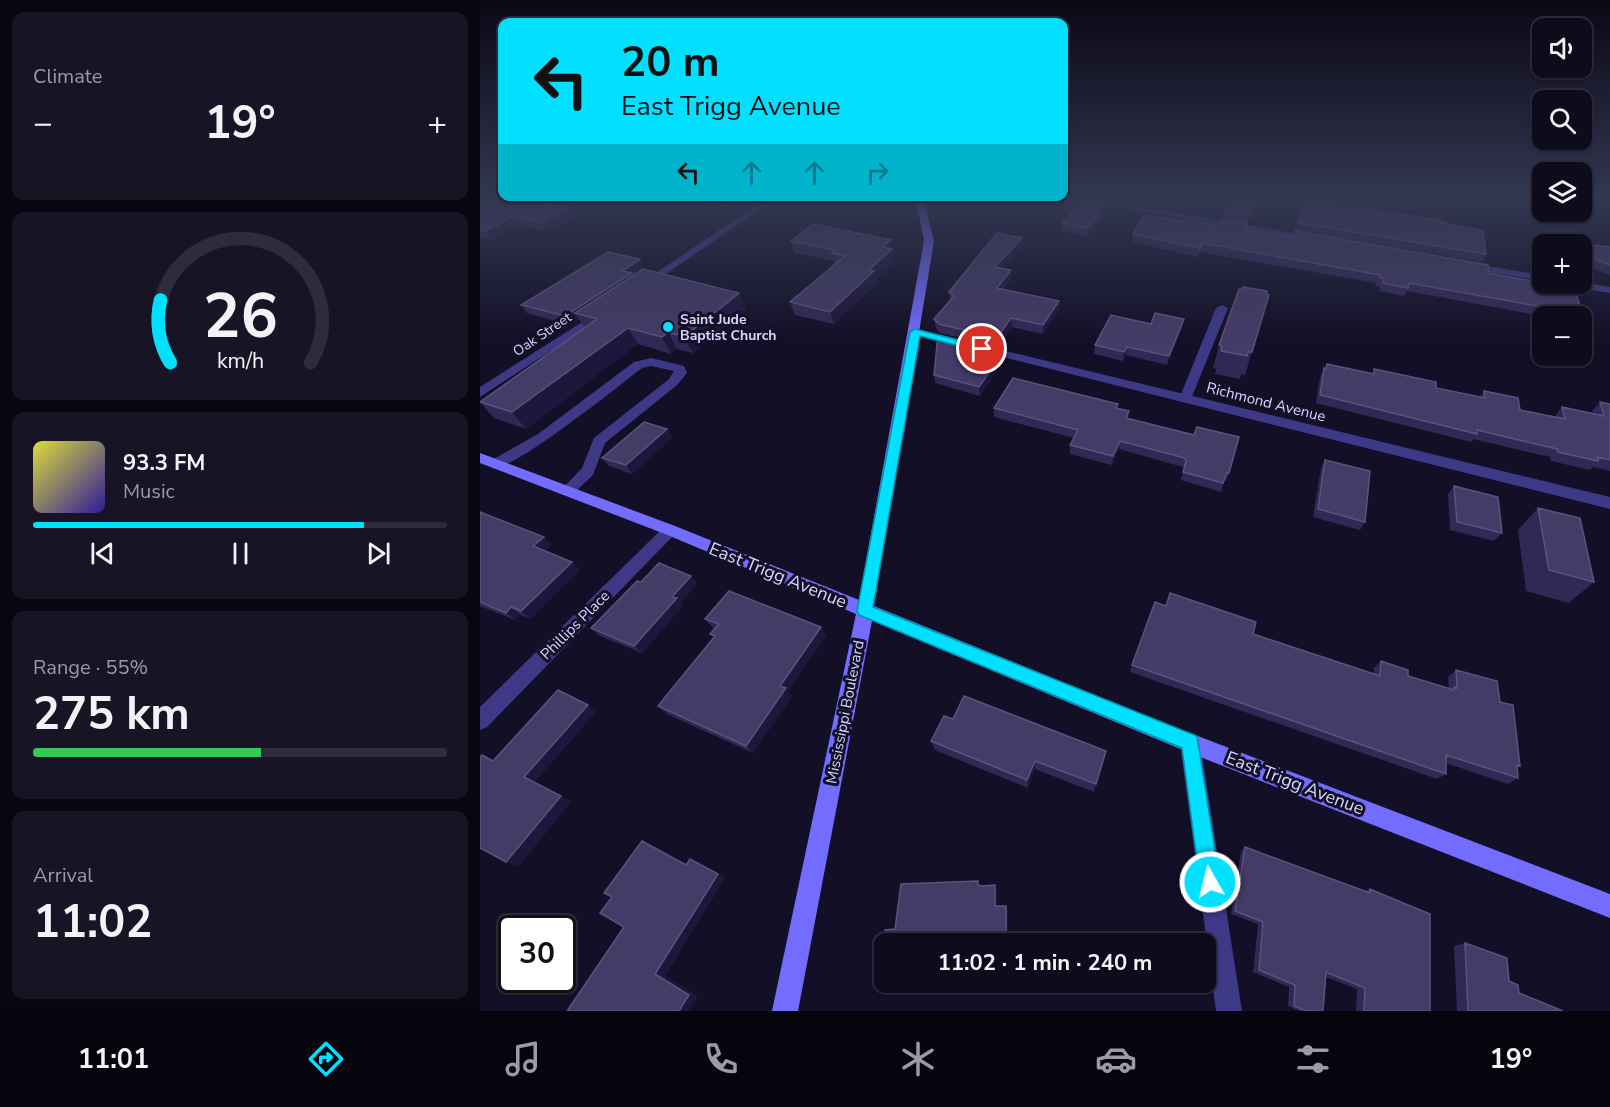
<!DOCTYPE html>
<html lang="en">
<head>
<meta charset="utf-8">
<style>
  body { margin:0; font-family:"Nunito Sans",sans-serif; background:#171426; color:#f1f3f6; height:100vh; display:flex; flex-direction:column; font-size:22px; white-space:nowrap }
  * { box-sizing:border-box; margin:0 }
  p { font-size:20px; color:#9b9ba4 }
  .icon { flex:none; width:33px; height:33px; fill:none; stroke:currentColor; stroke-width:2; stroke-linecap:round; stroke-linejoin:round }
  .map { position:relative; flex:1; overflow:hidden }
  .drawer { display:flex; flex-direction:column; gap:12px; padding:12px; background:#080610; width:480px }
  .drawer>* { flex:none }
  .guide { position:absolute; left:18px; top:18px; width:570px; height:183px; border-radius:12px; box-shadow:0 2px 4px #0004,0 0 0 2px #2e2b3b; background:#01e1ff; color:#111; overflow:hidden }
  .tools { position:absolute; left:1052px; top:18px; display:grid; gap:12px }
  .tools a { display:grid; place-items:center; width:60px; height:60px; border-radius:12px; background:#0e0b1d; box-shadow:0 2px 4px #0004,0 0 0 2px #2e2b3b; font-size:30px }
  .speed { position:absolute; left:18px; top:915px; display:flex; gap:12px; font-size:30px; font-weight:700; text-align:center }
  .speed>* { display:grid; place-content:center; width:78px; height:78px; border-radius:50%; background:#0e0b1d; box-shadow:0 2px 4px #0004,0 0 0 2px #2e2b3b; line-height:1 }
  .speed .limit { border:3px solid #111; border-radius:9px; background:#fff; color:#111 }
  .pin { position:absolute; display:grid; place-items:center; width:51px; height:51px; color:#fff; margin:-26px; border:3px solid #fff; border-radius:50%; box-shadow:0 2px 6px #0007 }
  .me { position:absolute; width:66px; margin:-33px; rotate:352deg; stroke-linejoin:round; filter:drop-shadow(0 0 4px #0008) }
  .turn { display:flex; align-items:center; gap:21px; height:126px; padding:0 24px; font-size:27px }
  .turn .icon { width:78px; height:78px; stroke-width:2.5 }
  .turn b { display:block; font-size:42px; line-height:51px }
  .lanes { display:flex; align-items:center; height:57px; padding:0 24px; background:#0003; justify-content:center; gap:30px; direction:ltr }
  .lanes .off { opacity:.35 }
  .big { font-size:45px; font-weight:700; line-height:1.1 }
  .drawer .tile { flex:1; display:flex; flex-direction:column; justify-content:center; gap:9px; min-width:0; padding:0 21px; border-radius:12px; background:#171426 }
  .drawer .dial { align-items:center; gap:0 }
  .dial svg { height:156px; overflow:visible; fill:none; stroke:#2e2b3b; stroke-width:7; stroke-linecap:round; text-anchor:middle }
  .dial text { fill:#f1f3f6; stroke:none }
  .song { display:flex; align-items:center; gap:18px }
  .cover { width:72px; height:72px; border-radius:9px; background:linear-gradient(135deg,hsl(60 70% 55%),hsl(250 70% 35%)) }
  .played { height:6px; border-radius:3px; background:linear-gradient(90deg,#01e1ff 80%,#2e2b3b 80%) }
  .keys { display:flex; justify-content:space-around; direction:ltr }
  .heat { display:flex; justify-content:space-between; align-items:center; font-size:33px; direction:ltr }
  .charge { height:9px; border-radius:4px; background:linear-gradient(90deg,#34c759 55%,#2e2b3b 0) }
  .trip { position:absolute; left:394px; top:933px; width:342px; height:60px; border-radius:12px; background:#0e0b1d; box-shadow:0 2px 4px #0004,0 0 0 2px #2e2b3b; font-weight:700; line-height:60px; text-align:center }
  .tabs { display:flex; height:96px; justify-content:space-around; align-items:center; background:#06040c; color:#9b9ba4 }
  .tabs .icon { width:42px; height:42px }
  .tabs .selected { color:#01e1ff }
  .tabs b { font-size:27px; color:#f1f3f6 }
  main { display:flex; flex:1; min-height:0 }
  .map>svg:first-child { display:block }
  .lines { fill:none; stroke-linecap:round; stroke-linejoin:round }
  .lane { fill:#3e3986; fill-rule:evenodd }
  .street { fill:#3e3986; fill-rule:evenodd }
  .secondary { fill:#726cff; fill-rule:evenodd }
  .wall { fill:#322855 }
  .shaded-wall { fill:#1e163b }
  .building { fill:#443b67; stroke:#5b537f; stroke-width:1.5 }
  .route { fill:#01e1ff; stroke:#0192a6; stroke-width:1.5 }
  .poi-dot { fill:#01e1ff; stroke:#130f27; stroke-width:2 }
  .labels { text-anchor:middle; stroke-width:6; stroke-linejoin:round; paint-order:stroke }
  .far-poi-label { font-size:14px; font-weight:bold; fill:#dad5ff; stroke:#130f27; text-anchor:start }
  .far-street-label { font-size:14px; fill:#dad5ff; stroke:#130f27 }
  .street-label { font-size:15px; fill:#dad5ff; stroke:#130f27 }
  .near-street-label { font-size:18px; fill:#dad5ff; stroke:#130f27 }
</style>
</head>
<body>
<main>
<section class="drawer">
<div class="tile"><p>Climate</p>
<div class="heat"><a>−</a><b class="big">19°</b><a>+</a></div>
</div>
<div class="tile dial"><svg viewBox="0 0 100 80">
<path d="M14 69A42 42 0 1 1 86 69"/>
<path d="M14 69A42 42 0 0 1 9 37" stroke="#01e1ff"/>
<text x="50" y="56" font-size="32" font-weight="700">26</text>
<text x="50" y="72" font-size="11">km/h</text>
</svg></div>
<div class="tile">
<div class="song"><i class="cover"></i><div><b>93.3 FM</b><p>Music</p></div></div>
<div class="played"></div>
<div class="keys"><svg class="icon" aria-label="previous" viewBox="0 0 24 24"><path d="M18 5L8 12l10 7zM5 5v14"/></svg><svg class="icon" aria-label="pause" viewBox="0 0 24 24"><path d="M8 5v14M16 5v14"/></svg><svg class="icon" aria-label="next" viewBox="0 0 24 24"><path d="M6 5l10 7-10 7zM19 5v14"/></svg></div>
</div>
<div class="tile"><p>Range · 55%</p><b class="big">275 km</b><div class="charge"></div></div>
<div class="tile"><p>Arrival</p><b class="big">11:02</b></div>
</section>
<div class="map">
<svg width="1130" height="1011" viewBox="0 0 1130 1011">
  <rect width="100%" height="100%" fill="#130f27"/>
  <g class="lines">
    <path class="lane" d="M742,305L748,308L711,399L710,402H700L699,399L736,308Z
      M171,358L204,366L207,373L197,385L125,443L113,475L92,495H82L80,491L102,468L114,438L189,379L194,371L171,366L162,368C141,384 31,473 12,468L10,464L12,460L58,434L154,362Z"/>
    <path class="street" d="M284,200H294L167,287L163,288L158,285Z
      M601,200H622L831,236L836,239L831,242Z
      M988,263L1062,275V281L984,268L983,266Z
      M1101,282L1130,287V293L1092,287L1087,284Z
      M118,312L122,313V317L0,397V387Z
      M435,329L1130,497V509L431,334L429,332Z
      M190,524L195,526L198,530L195,534L7,727L0,730V707L185,526Z
      M710,733L717,736L720,743L762,1011H736L700,743L703,736Z"/>
    <path class="secondary" d="M436,200H444L454,241L394,606L710,733L1130,894V918L710,753L392,621L318,1011H292L376,614L185,534L0,463V453L195,526L379,600L444,241Z"/>
  </g>
  <path class="wall" d="M0,200H79L72,204L90,208L95,216L67,231L40,224L11,239L0,238Z
    M220,200H267L254,209L220,202Z
    M600,200H628V207L612,231L607,236L583,231V223Z
    M750,200H776L768,223L744,218L745,211Z
    M826,200L1006,254L1002,262L815,231Z
    M765,230L1009,273L1102,312L1099,316H1063L927,291L924,296L899,291L900,287L896,286V283L720,252L718,257L652,242L653,234Z
    M1057,236L1062,244V274L1059,272L1052,245Z
    M542,238L543,246L522,268L531,278L523,289L579,301V310L563,334L532,327L518,347L460,333L456,328L454,319L470,300L469,292Z
    M411,240L415,261L396,279L397,283L354,324L315,315L310,302L355,264L354,261L315,253L311,241Z
    M1098,243L1130,247V275L1101,264V244H1097Z
    M164,268L155,274L266,309L213,353L197,349L191,354L158,344L46,429L14,418L0,402L105,328L99,319L90,325L47,313L41,305Z
    M786,294L789,295L765,375L761,374L760,379L735,374L736,369L733,368L739,345Z
    M671,324L702,328L687,365L646,355L643,361L614,354L615,345Z
    M511,356L510,359L517,361L518,369L500,396L455,383L454,375Z
    M847,364L892,374L894,369L956,388L1000,397L1004,391L1040,410L1075,417V416L1082,407L1113,413L1112,411L1120,402L1130,404V471L1113,467L1110,470L1071,461L1070,457L993,439L991,442L836,403L840,377Z
    M514,408H637L649,411L648,419L749,473L746,481H744L741,492L701,480L704,469L703,467L639,449L632,465L590,454V445L594,438L514,417Z
    M187,429L192,438L152,474L129,466L122,458Z
    M845,460L885,522L880,530L833,517L841,468Z
    M974,486L1022,533L1014,541L970,530L968,494Z
    M1058,508L1114,582L1089,603L1046,591L1038,530Z
    M0,512L72,545L65,551L92,562L100,570L50,619L41,615L35,620L0,606Z
    M211,576L217,584L200,603L203,606L162,653L120,636L111,628L161,582Z
    M225,619L341,627L346,636L308,691L312,696L273,753L187,714L178,706L234,638L230,634L235,628H233Z
    M773,634L894,674V668L901,661L928,676L969,689L968,677L976,670L1020,702L1040,766L1037,767L1038,778L1028,784L966,763V774L957,779L650,672L652,665Z
    M473,719L626,751L614,792L555,769L548,788L455,750L451,741Z
    M765,847L885,891L890,889L950,1011H876L877,989L846,977L843,1011H819L808,1006L809,987L773,972L778,924L751,914L761,851Z
    M985,943L1029,981L1039,993L1083,1011H977L974,946Z"/>
  <path class="shaded-wall" d="M59,200H79L62,209L58,201Z
    M253,200H267L254,209L251,201Z
    M628,200V207L612,231L607,236V228Z
    M90,208L95,216L67,231L62,223Z
    M35,216L40,224L11,239L5,231Z
    M542,238L543,246L515,275V267Z
    M411,240L415,261L396,279L397,283L354,324L350,312L389,270L403,247Z
    M160,259L164,268L95,313L99,319L90,325L85,316L143,271Z
    M531,270V278L517,296V288Z
    M259,293L266,309L213,353L204,337Z
    M579,301V310L563,334V325Z
    M531,318L532,327L518,347L517,338Z
    M704,319L702,328L687,365L689,356Z
    M148,328L158,344L46,429L32,412Z
    M188,332L197,349L191,354L182,337Z
    M647,347L646,355L643,361L644,352Z
    M511,348V356L505,366L504,357Z
    M517,361L518,369L500,396L499,387Z
    M187,429L192,438L152,474L146,465Z
    M640,441L639,449L632,465L633,456Z
    M64,537L72,545L61,554L53,546Z
    M92,562L100,570L50,619L41,611Z
    M211,576L217,584L200,603L203,606L162,653L154,646L192,597Z
    M31,607L41,615L35,620L26,613Z
    M341,627L346,636L308,691L312,696L273,753L266,746L300,686Z
    M108,705L117,711L55,782L92,801L39,866L26,862L44,777Z
    M626,751L624,760L614,792L616,784Z
    M555,761V769L548,788L547,780Z
    M210,859L246,877L185,976L218,996L209,1011H199L175,974Z
    M515,885L517,890V911L515,906Z
    M526,906L528,911V944H526Z"/>
  <path class="building" d="M0,200H59L58,201L90,208L62,223L35,216L5,231H0Z
    M600,200H628L612,223L607,228L583,223Z
    M750,200H776L770,215L745,211Z
    M826,200L960,220L961,222L1003,231L1006,254L818,223Z
    M664,215L739,226L742,219L767,223L765,230L813,238L815,231L1008,265L1009,273L1062,283V284H1093L1102,312L1101,314L929,283L928,288L903,283L904,278H900V275L722,243L720,248L653,234Z
    M333,224L411,240L403,247L412,249L389,270L394,271L350,312L310,302L365,256L352,253L355,250L311,241Z
    M517,233L542,238L515,267L531,270L517,288L579,301L563,325L531,318L517,338L459,324L454,319L474,296L469,292Z
    M1057,236L1080,240L1081,244H1062V255Z
    M1098,243L1130,247V265L1101,254V244H1098Z
    M128,252L160,259L143,271L152,273L85,316L41,305Z
    M163,269L259,293L204,337L188,332L182,337L148,328L32,412L0,402L117,319L95,313Z
    M763,287L787,291L786,294L789,295L772,352H768L767,356L741,351L742,346L739,345L759,289H762Z
    M675,313L704,319L689,356L647,347L644,352L615,345L631,315L671,324Z
    M458,335L511,348L504,357L517,361L499,387L454,375Z
    M847,364L894,374V369L956,382V388L1005,398L1004,391L1038,398L1040,410L1085,419L1082,407L1124,416L1120,402L1130,404V460L1117,457L1118,461L1078,452L1077,449L997,430V434L840,395L844,368L846,369Z
    M533,378L638,404L636,408L649,411L646,418L714,435L717,427L759,437L749,473L747,472L743,483L703,472L706,461L705,458L640,441L633,456L590,445L598,430L514,408Z
    M164,422L187,429L146,465L122,458Z
    M845,460L890,471L885,522L838,509Z
    M974,486L1018,497L1022,533L977,522Z
    M1058,508L1100,518L1114,582L1069,570Z
    M0,512L64,537L53,546L92,562L41,611L31,607L26,613L0,602Z
    M179,563L211,576L192,597L197,598L154,646L111,628L157,581L161,582Z
    M249,591L341,627L300,686L306,688L266,746L178,706L235,636L230,634L239,624L225,619Z
    M690,593L776,622L773,634L900,676L901,661L928,670V676L974,690V687L977,688L976,670L1017,681L1020,702L1033,705L1040,766L1037,765L1038,778L966,755V774L652,665L675,602L686,606Z
    M78,690L108,705L44,777L81,796L26,862L0,848V757L2,755L13,761Z
    M484,696L626,751L616,784L555,761L547,780L451,741L464,716L473,719Z
    M162,841L206,865L210,859L238,874L175,974L209,995L199,1011H87L144,927L120,913L132,897L124,893Z
    M765,847L890,893V889L950,914V1011H884L885,988L846,972L843,1011H827L814,1006L815,985L779,970L783,922L755,911Z
    M498,881V885L503,886L515,885V906H526V944H407L405,930L415,929L421,884Z
    M985,943L1027,958L1029,981L1038,985L1039,993L1083,1011H988Z"/>
  <linearGradient id="sky" x2="0" y2="1"><stop stop-color="#0a0815"/><stop offset="0.58" stop-color="#333752"/><stop offset="1" stop-color="#333752" stop-opacity="0"/></linearGradient>
  <rect width="1130" height="342" fill="url(#sky)"/>
  <path class="route" d="M435,329L506,347L508,349L502,352L440,336L393,607L717,736L740,882L737,889L730,892L723,889L720,882L702,748L379,615L377,611L430,332Z"/>
  <circle class="poi-dot" cx="188" cy="327" r="6"/>
  <g class="labels">
    <g class="far-poi-label">
      <text x="200" y="324">Saint Jude<tspan x="200" dy="16">Baptist Church</tspan></text>
    </g>
    <g class="far-street-label">
      <text transform="translate(62 334) rotate(-34)" y="5">Oak Street</text>
    </g>
    <g class="street-label">
      <text transform="translate(786 402) rotate(14)" y="5">Richmond Avenue</text>
      <text transform="translate(95 625) rotate(-45)" y="5">Phillips Place</text>
      <text transform="translate(365 712) rotate(-79)" y="5">Mississippi Boulevard</text>
    </g>
    <g class="near-street-label">
      <text transform="translate(298 575) rotate(22)" y="6">East Trigg Avenue</text>
      <text transform="translate(815 783) rotate(21)" y="6">East Trigg Avenue</text>
    </g>
  </g>
</svg>
<div class="tools">
<a><svg class="icon" aria-label="sound" viewBox="0 0 24 24"><path d="M4 9h4l5-4v14l-5-4H4zM17 9q2 3 0 6"/></svg></a>
<a><svg class="icon" aria-label="search" viewBox="0 0 24 24"><circle cx="10" cy="10" r="6"/><path d="M15 15l6 6"/></svg></a>
<a><svg class="icon" aria-label="layers" viewBox="0 0 24 24"><path d="M12 4l9 5-9 5-9-5zM3 14l9 5 9-5"/></svg></a>
<a>+</a>
<a>−</a>
</div>
<div class="speed"><div class="limit">30</div></div>
<div class="pin" style="left:502px;top:349px;background:#d93025"><svg class="icon" aria-label="arrive" viewBox="0 0 24 24"><path d="M6 21V4h12l-3 4 3 4H6"/></svg></div>
<svg class="me" style="left:730px;top:882px" viewBox="-20 -20 40 40"><circle r="17" fill="#01e1ff" stroke="#fff" stroke-width="3"/><path d="M0-11L8 9 0 5-8 9z" fill="#fff"/></svg>
<div class="trip">11:02 · 1 min · 240 m</div>
<div class="guide">
<div class="turn"><svg class="icon" aria-label="left" viewBox="0 0 24 24"><path d="M17 20v-9H6M10 6l-5 5 5 5"/></svg><div><b>20 m</b>East Trigg Avenue</div></div>
<div class="lanes"><svg class="icon" aria-label="left" viewBox="0 0 24 24"><path d="M17 20v-9H6M10 6l-5 5 5 5"/></svg><svg class="icon off" aria-label="ahead" viewBox="0 0 24 24"><path d="M12 20V5M6 11l6-6 6 6"/></svg><svg class="icon off" aria-label="ahead" viewBox="0 0 24 24"><path d="M12 20V5M6 11l6-6 6 6"/></svg><svg class="icon off" aria-label="right" viewBox="0 0 24 24"><path d="M7 20v-9h11M14 6l5 5-5 5"/></svg></div>
</div>
</div>
</main>
<nav class="tabs">
<b>11:01</b>
<svg class="icon selected" aria-label="directions" viewBox="0 0 24 24"><path d="M12 3l9 9-9 9-9-9zM9 14v-3h6M13 9l2 2-2 2"/></svg>
<svg class="icon" aria-label="music" viewBox="0 0 24 24"><path d="M9 18V5l10-2v13"/><circle cx="6" cy="18" r="3"/><circle cx="16" cy="16" r="3"/></svg>
<svg class="icon" aria-label="phone" viewBox="0 0 24 24"><path d="M5 4h4l2 5-3 2q2 4 5 5l2-3 5 2v4C11 20 4 13 5 4z"/></svg>
<svg class="icon" aria-label="climate" viewBox="0 0 24 24"><path d="M12 3v18M4 7l16 10M4 17L20 7"/></svg>
<svg class="icon" aria-label="car" viewBox="0 0 24 24"><path d="M5 17H2v-5l4-1 3-4h7l3 4 3 1v5h-3M9 17h6M6 11h13"/><circle cx="7" cy="17" r="2"/><circle cx="17" cy="17" r="2"/></svg>
<svg class="icon" aria-label="filters" viewBox="0 0 24 24"><path d="M4 7h16M4 17h16"/><circle cx="9" cy="7" r="2"/><circle cx="15" cy="17" r="2"/></svg>
<b>19°</b>
</nav>
</body>
</html>
